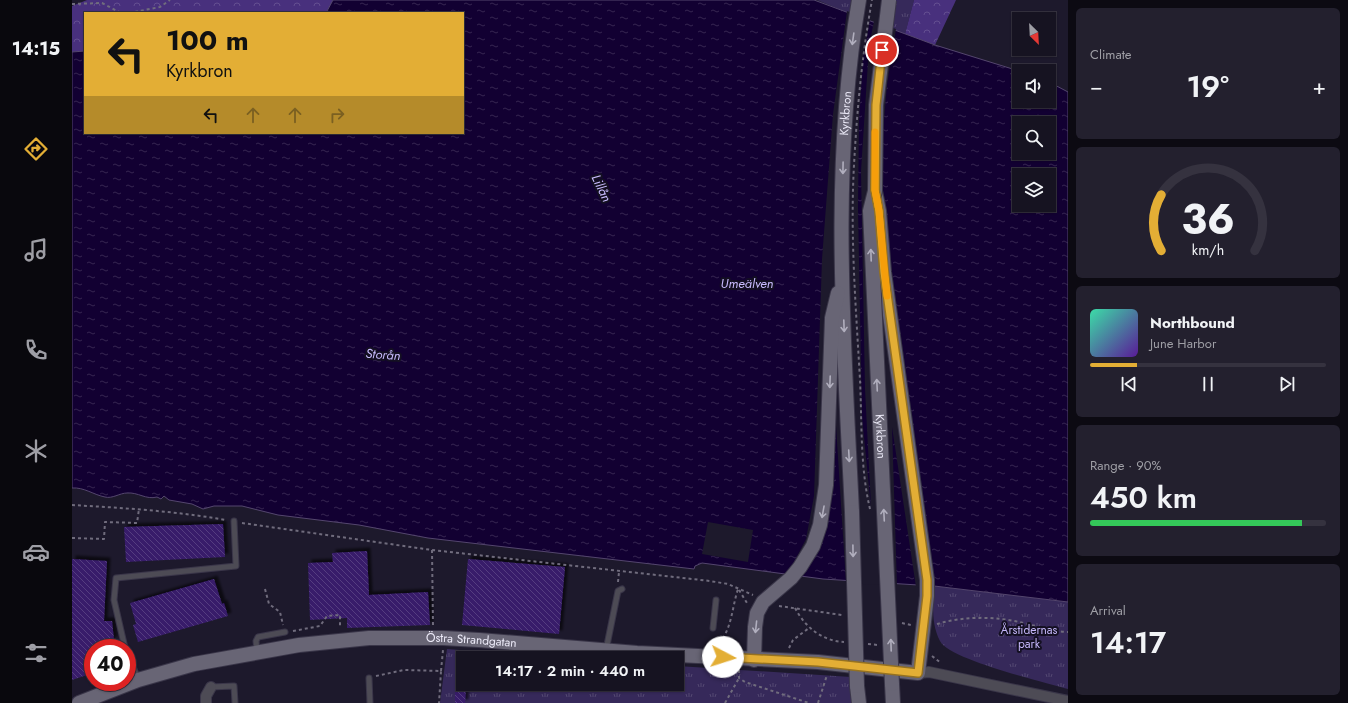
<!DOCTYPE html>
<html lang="en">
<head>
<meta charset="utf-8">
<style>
  body { margin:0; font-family:Jost,sans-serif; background:#23202e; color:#f1f3f6; height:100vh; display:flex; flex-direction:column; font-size:15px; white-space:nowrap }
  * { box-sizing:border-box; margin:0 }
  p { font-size:13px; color:#9e9ea5 }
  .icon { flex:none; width:22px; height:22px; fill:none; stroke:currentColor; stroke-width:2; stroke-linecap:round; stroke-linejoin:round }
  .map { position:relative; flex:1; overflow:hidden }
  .panel { display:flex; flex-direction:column; gap:8px; padding:8px; background:#0c0a12; width:280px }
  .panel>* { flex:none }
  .top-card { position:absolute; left:12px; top:12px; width:380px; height:122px; border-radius:0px; box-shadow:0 1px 3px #0004,0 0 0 1px #35323f; background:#e3ae35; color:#111; overflow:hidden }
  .needle { width:26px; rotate:156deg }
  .controls { position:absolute; left:940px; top:12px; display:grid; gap:8px }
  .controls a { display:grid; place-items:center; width:44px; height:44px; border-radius:0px; background:#161321; box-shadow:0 1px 3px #0004,0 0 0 1px #35323f; font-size:20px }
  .speed { position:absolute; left:12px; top:639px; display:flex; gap:8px; font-size:20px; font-weight:700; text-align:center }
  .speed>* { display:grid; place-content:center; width:52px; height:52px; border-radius:50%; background:#161321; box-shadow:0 1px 3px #0004,0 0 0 1px #35323f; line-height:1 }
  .speed .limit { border:6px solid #d22; background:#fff; color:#111 }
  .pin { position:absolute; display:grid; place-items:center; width:34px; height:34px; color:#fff; margin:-17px; border:2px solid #fff; border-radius:50%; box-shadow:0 1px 4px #0007 }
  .me { position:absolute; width:44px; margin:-22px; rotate:95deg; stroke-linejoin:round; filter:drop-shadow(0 0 3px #0008) }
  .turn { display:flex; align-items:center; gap:14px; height:84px; padding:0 16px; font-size:18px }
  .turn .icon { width:52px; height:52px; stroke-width:2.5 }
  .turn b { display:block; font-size:28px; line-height:34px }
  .lanes { display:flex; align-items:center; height:38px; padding:0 16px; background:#0003; justify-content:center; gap:20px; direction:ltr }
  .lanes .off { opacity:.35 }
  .big { font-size:30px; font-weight:600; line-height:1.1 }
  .panel .card { flex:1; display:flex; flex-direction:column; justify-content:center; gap:6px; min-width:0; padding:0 14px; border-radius:6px; background:#23202e }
  .panel .dial { align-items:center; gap:0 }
  .dial svg { height:104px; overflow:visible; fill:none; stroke:#35323f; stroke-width:7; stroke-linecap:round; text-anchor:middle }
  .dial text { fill:#f1f3f6; stroke:none }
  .song { display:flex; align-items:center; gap:12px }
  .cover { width:48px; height:48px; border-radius:6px; background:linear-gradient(135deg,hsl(160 70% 55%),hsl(270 70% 35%)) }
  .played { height:4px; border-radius:2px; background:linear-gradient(90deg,#e3ae35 20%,#35323f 20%) }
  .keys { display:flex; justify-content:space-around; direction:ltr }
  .heat { display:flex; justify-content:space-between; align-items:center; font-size:22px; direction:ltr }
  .charge { height:6px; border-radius:3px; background:linear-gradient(90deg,#34c759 90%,#35323f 0) }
  .trip { position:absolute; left:384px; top:651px; width:228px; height:40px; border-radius:0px; background:#161321; box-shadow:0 1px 3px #0004,0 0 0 1px #35323f; font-weight:600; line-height:40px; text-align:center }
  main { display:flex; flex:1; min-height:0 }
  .menu { display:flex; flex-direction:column; width:72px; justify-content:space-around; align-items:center; background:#09080d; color:#9e9ea5 }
  .menu .icon { width:28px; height:28px }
  .menu .active { color:#e3ae35 }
  .menu b { font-size:18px; color:#f1f3f6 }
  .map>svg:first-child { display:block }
  .grass { fill:url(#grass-tufts) }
  .forest { fill:url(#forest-crowns) }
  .water { fill:url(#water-ripples); stroke:#54466e; fill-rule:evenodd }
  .pier { fill:#1d192c }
  .building { fill:url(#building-back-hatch); filter:url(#shadow) }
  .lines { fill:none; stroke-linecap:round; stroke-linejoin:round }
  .lane-casing { stroke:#3a3649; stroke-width:7 }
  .street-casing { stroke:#3a3649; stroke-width:12 }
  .secondary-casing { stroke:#3a3649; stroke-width:16 }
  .path { stroke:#706c7d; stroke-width:2; stroke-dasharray:3 3; stroke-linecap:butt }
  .lane { stroke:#4d4b55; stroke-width:5 }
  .street { stroke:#4d4b55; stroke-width:10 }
  .secondary { stroke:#686575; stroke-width:14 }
  .secondary-bridge-casing { stroke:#3a3649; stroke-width:16; stroke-linecap:butt }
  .path-bridge { stroke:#706c7d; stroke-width:2; stroke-dasharray:3 3; stroke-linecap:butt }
  .secondary-bridge { stroke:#686575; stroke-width:14 }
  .oneway { stroke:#b1afbe }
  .route-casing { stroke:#947122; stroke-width:10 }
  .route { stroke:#e3ae35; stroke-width:7 }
  .slow { stroke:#f59e0b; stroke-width:7 }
  .labels { text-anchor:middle; stroke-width:4; stroke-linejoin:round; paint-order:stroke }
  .street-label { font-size:12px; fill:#edebf9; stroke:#141022 }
  .park-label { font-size:12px; fill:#c5b7fa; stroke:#141022 }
  .water-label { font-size:13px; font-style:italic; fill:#c8bbfd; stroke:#141022 }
</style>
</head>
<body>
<main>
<nav class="menu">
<b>14:15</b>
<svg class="icon active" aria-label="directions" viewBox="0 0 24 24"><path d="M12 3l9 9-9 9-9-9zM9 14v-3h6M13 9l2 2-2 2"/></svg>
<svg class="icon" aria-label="music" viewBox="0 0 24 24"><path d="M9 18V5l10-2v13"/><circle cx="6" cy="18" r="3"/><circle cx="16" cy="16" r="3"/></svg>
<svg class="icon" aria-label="phone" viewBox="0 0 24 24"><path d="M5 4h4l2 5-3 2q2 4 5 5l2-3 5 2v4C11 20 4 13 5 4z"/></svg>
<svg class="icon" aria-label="climate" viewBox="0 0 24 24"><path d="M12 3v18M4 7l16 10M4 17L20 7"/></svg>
<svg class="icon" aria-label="car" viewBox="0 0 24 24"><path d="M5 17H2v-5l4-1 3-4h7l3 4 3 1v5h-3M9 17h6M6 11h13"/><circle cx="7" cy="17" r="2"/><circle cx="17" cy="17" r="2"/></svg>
<svg class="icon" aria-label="filters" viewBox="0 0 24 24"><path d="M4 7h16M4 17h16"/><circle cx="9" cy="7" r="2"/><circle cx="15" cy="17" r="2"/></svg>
</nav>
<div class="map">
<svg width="996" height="703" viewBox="0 0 996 703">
  <defs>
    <pattern id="grass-tufts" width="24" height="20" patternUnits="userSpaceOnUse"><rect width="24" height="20" fill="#36295a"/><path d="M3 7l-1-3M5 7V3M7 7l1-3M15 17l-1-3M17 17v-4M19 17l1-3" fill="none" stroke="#534872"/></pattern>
    <pattern id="forest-crowns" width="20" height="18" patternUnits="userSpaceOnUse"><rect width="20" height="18" fill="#48307d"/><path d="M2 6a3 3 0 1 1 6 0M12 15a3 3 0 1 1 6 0" fill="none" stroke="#634e90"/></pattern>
    <pattern id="water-ripples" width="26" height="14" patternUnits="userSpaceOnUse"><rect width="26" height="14" fill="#120032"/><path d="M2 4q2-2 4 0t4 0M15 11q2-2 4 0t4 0" fill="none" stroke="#352550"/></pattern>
    <pattern id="building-back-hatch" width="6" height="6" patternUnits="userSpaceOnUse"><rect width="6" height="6" fill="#371d6a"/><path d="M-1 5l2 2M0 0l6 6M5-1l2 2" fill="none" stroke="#543e80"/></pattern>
    <filter id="shadow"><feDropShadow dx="3.5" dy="-3.5" stdDeviation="1" flood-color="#0009"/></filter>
  </defs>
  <rect width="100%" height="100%" fill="#1d192c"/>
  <path class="grass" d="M745,0H787L784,16Z
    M817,0H842L833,34L812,27Z
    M862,586L996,602V689C972,682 878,660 868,641C859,624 861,604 862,586Z
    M375,649L487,658H391V684H605V666L779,677L782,703H368Z"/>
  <path class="forest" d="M15,0H261L254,13H13V51L0,52V6Z
    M842,0H884L863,45L833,34Z"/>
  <path class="water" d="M261,0H742L863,45L947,71V101H977V82L996,92V602L862,586L751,579L630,563L623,566L622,569L356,538L287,525L206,515L170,506H142L131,509L120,504L97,500L92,496L89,499L85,497C74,500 66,492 55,493C48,493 40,499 33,497C22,495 12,487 0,488V52L13,51V133H391V13H254ZM947,123H977V153H947ZM947,175H977V205H947Z"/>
  <path class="pier" d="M775,11L798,20L791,58L787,121L786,207L790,417L799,507L793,389L789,171L797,46L802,21L824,29L815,85L811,132V230L861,588L844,587L820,427L825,586L774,583L764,426H759L753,507L726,578L711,576L720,566L734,539L742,496L750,259L761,114Z
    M636,522L681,530L676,562L630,554Z"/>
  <path class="building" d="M151,524L153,557L54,562L52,527Z
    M295,551L297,595L356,592L358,625L275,628V618L238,620L236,563L261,562L260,553Z
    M0,559L35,561L32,621H40L42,640L38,641L40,648H21V673L0,680Z
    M396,559L493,567L487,634L390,625Z
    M142,579L150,604L152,603L156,616L66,642L61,625L64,624L58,603Z
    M383,686H394L393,703H383Z"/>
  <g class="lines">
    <g class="lane-casing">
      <path id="lane" d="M641,628L644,600
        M53,648L42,600L44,578L164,566L162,521
        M534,650L546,591L550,589
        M185,651L184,641L186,637L213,632
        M55,652L64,674
        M297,678L298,703
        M139,687L162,686L163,703"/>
    </g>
    <g class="street-casing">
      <path id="street" d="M846,673L857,672L996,701
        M134,703V696L139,687"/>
    </g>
    <g class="secondary-casing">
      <g id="secondary">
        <path id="s1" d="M780,512C772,342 758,168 787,0"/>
        <path d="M682,660L683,627L685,613L691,602L719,578L728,567L741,546L748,525L754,485L760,318L766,293"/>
        <path d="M820,684L821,703"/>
        <path d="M785,686L787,703"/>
        <path id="s2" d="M7,703L66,680L122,664L227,645L297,638H371L407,640L565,653L746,662L846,673L855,596V580L812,272L807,211L803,191"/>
      </g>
    </g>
    <path class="path" d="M0,4L30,3L47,12L56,13
      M57,13L88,7L98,0
      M0,505C51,508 103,511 154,520
      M170,523L360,550L638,581L656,584L681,595
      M0,538L32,539L33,522L65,523L67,509
      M360,550L361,625
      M546,582L547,572
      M193,589L197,604L208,612L211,625
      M667,590L675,603
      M707,606L770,615
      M723,608C733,627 750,641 772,642
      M830,623L839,625
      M865,624C892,616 924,616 951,623C968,627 978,631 996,632
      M221,631L248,626L255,616L268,615V628
      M647,643C660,629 660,607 666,589
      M796,644L806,645
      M717,648L721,640L737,628
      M860,656L869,663
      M667,670V678L673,682L737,703
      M369,671L371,650
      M304,676L332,670L369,671L367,703
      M653,703L667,678
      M746,703L755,675"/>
    <use href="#lane" class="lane"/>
    <use href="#street" class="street"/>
    <use href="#secondary" class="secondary"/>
    <g class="secondary-bridge-casing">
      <g id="secondary-bridge">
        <path id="s3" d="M817,0L804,105L803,191L798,211L820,684"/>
        <path d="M780,512L785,686"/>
      </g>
    </g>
    <path class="path-bridge" d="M798,509C788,467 790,422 788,380C784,308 778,237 782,165C785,110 790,55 800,0"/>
    <use href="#secondary-bridge" class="secondary-bridge"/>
  </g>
  <defs><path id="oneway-shaft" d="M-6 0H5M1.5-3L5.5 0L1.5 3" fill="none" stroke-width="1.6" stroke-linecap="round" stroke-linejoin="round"/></defs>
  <g class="oneway">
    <use href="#oneway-shaft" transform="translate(781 39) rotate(98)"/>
    <use href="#oneway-shaft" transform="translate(771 168) rotate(91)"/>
    <use href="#oneway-shaft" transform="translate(799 255) rotate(-92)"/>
    <use href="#oneway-shaft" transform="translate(772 326) rotate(88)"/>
    <use href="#oneway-shaft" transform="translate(758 382) rotate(92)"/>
    <use href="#oneway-shaft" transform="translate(805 385) rotate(-93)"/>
    <use href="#oneway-shaft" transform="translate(777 456) rotate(87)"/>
    <use href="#oneway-shaft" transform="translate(751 512) rotate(100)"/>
    <use href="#oneway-shaft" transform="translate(812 515) rotate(-93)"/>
    <use href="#oneway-shaft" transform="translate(781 551) rotate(89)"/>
    <use href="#oneway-shaft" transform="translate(684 627) rotate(96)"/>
    <use href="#oneway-shaft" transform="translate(819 645) rotate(-92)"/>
  </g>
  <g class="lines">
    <g class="route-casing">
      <path id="route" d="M651,657L746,662L846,673L855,596V580L812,272L807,211L803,190L804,105L810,50"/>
    </g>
    <use href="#route" class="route"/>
    <path class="slow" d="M803,132V190L807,211L815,296"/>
  </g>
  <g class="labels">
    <g class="street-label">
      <text dy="4" stroke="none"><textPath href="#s1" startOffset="399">Kyrkbron</textPath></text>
      <text dy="4" stroke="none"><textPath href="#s3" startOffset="438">Kyrkbron</textPath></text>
      <text dy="4" stroke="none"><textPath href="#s2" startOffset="401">Östra Strandgatan</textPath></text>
    </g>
    <g class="park-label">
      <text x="957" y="634">Årstidernas<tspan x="957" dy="14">park</tspan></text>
    </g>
    <g class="water-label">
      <text transform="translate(530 188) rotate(64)" y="5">Lillån</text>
      <text x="675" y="288">Umeälven</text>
      <text transform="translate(311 354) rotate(4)" y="5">Storån</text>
    </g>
  </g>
</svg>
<div class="controls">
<a><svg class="needle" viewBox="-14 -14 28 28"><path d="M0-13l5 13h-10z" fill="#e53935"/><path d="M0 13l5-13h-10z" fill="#9e9ea5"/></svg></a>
<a><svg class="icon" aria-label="sound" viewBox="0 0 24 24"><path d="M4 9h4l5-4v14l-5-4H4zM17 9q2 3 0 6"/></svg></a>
<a><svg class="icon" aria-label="search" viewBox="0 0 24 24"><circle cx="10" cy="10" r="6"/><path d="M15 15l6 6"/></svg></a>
<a><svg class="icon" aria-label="layers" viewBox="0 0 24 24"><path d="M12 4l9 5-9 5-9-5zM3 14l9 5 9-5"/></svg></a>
</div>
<div class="speed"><div class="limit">40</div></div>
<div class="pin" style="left:810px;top:50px;background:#d93025"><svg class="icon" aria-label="arrive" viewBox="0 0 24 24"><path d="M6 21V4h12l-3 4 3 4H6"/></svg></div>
<svg class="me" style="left:651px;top:657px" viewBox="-20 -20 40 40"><circle r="19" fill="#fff"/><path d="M0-13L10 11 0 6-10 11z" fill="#e3ae35"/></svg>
<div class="trip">14:17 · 2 min · 440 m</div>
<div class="top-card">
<div class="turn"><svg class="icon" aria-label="left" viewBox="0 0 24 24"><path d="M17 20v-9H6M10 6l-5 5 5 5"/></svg><div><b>100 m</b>Kyrkbron</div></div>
<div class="lanes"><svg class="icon" aria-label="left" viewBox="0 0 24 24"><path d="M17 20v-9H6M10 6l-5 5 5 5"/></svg><svg class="icon off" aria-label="ahead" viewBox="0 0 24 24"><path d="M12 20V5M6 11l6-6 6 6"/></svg><svg class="icon off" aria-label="ahead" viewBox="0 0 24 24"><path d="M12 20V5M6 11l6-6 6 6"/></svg><svg class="icon off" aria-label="right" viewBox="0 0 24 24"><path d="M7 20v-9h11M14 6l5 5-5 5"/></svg></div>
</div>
</div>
<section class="panel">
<div class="card"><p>Climate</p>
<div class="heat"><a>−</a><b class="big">19°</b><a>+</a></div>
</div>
<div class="card dial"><svg viewBox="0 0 100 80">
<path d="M14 69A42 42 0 1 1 86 69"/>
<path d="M14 69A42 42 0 0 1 14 26" stroke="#e3ae35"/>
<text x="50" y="56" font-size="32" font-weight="700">36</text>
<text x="50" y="72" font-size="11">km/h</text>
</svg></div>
<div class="card">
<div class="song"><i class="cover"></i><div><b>Northbound</b><p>June Harbor</p></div></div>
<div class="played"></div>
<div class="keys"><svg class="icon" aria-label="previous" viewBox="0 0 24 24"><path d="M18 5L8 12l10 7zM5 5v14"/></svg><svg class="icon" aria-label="pause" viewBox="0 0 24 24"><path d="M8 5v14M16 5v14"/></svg><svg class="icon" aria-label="next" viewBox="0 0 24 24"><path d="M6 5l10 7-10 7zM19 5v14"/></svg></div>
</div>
<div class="card"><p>Range · 90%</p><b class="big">450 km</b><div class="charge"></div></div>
<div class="card"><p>Arrival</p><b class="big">14:17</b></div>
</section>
</main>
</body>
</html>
